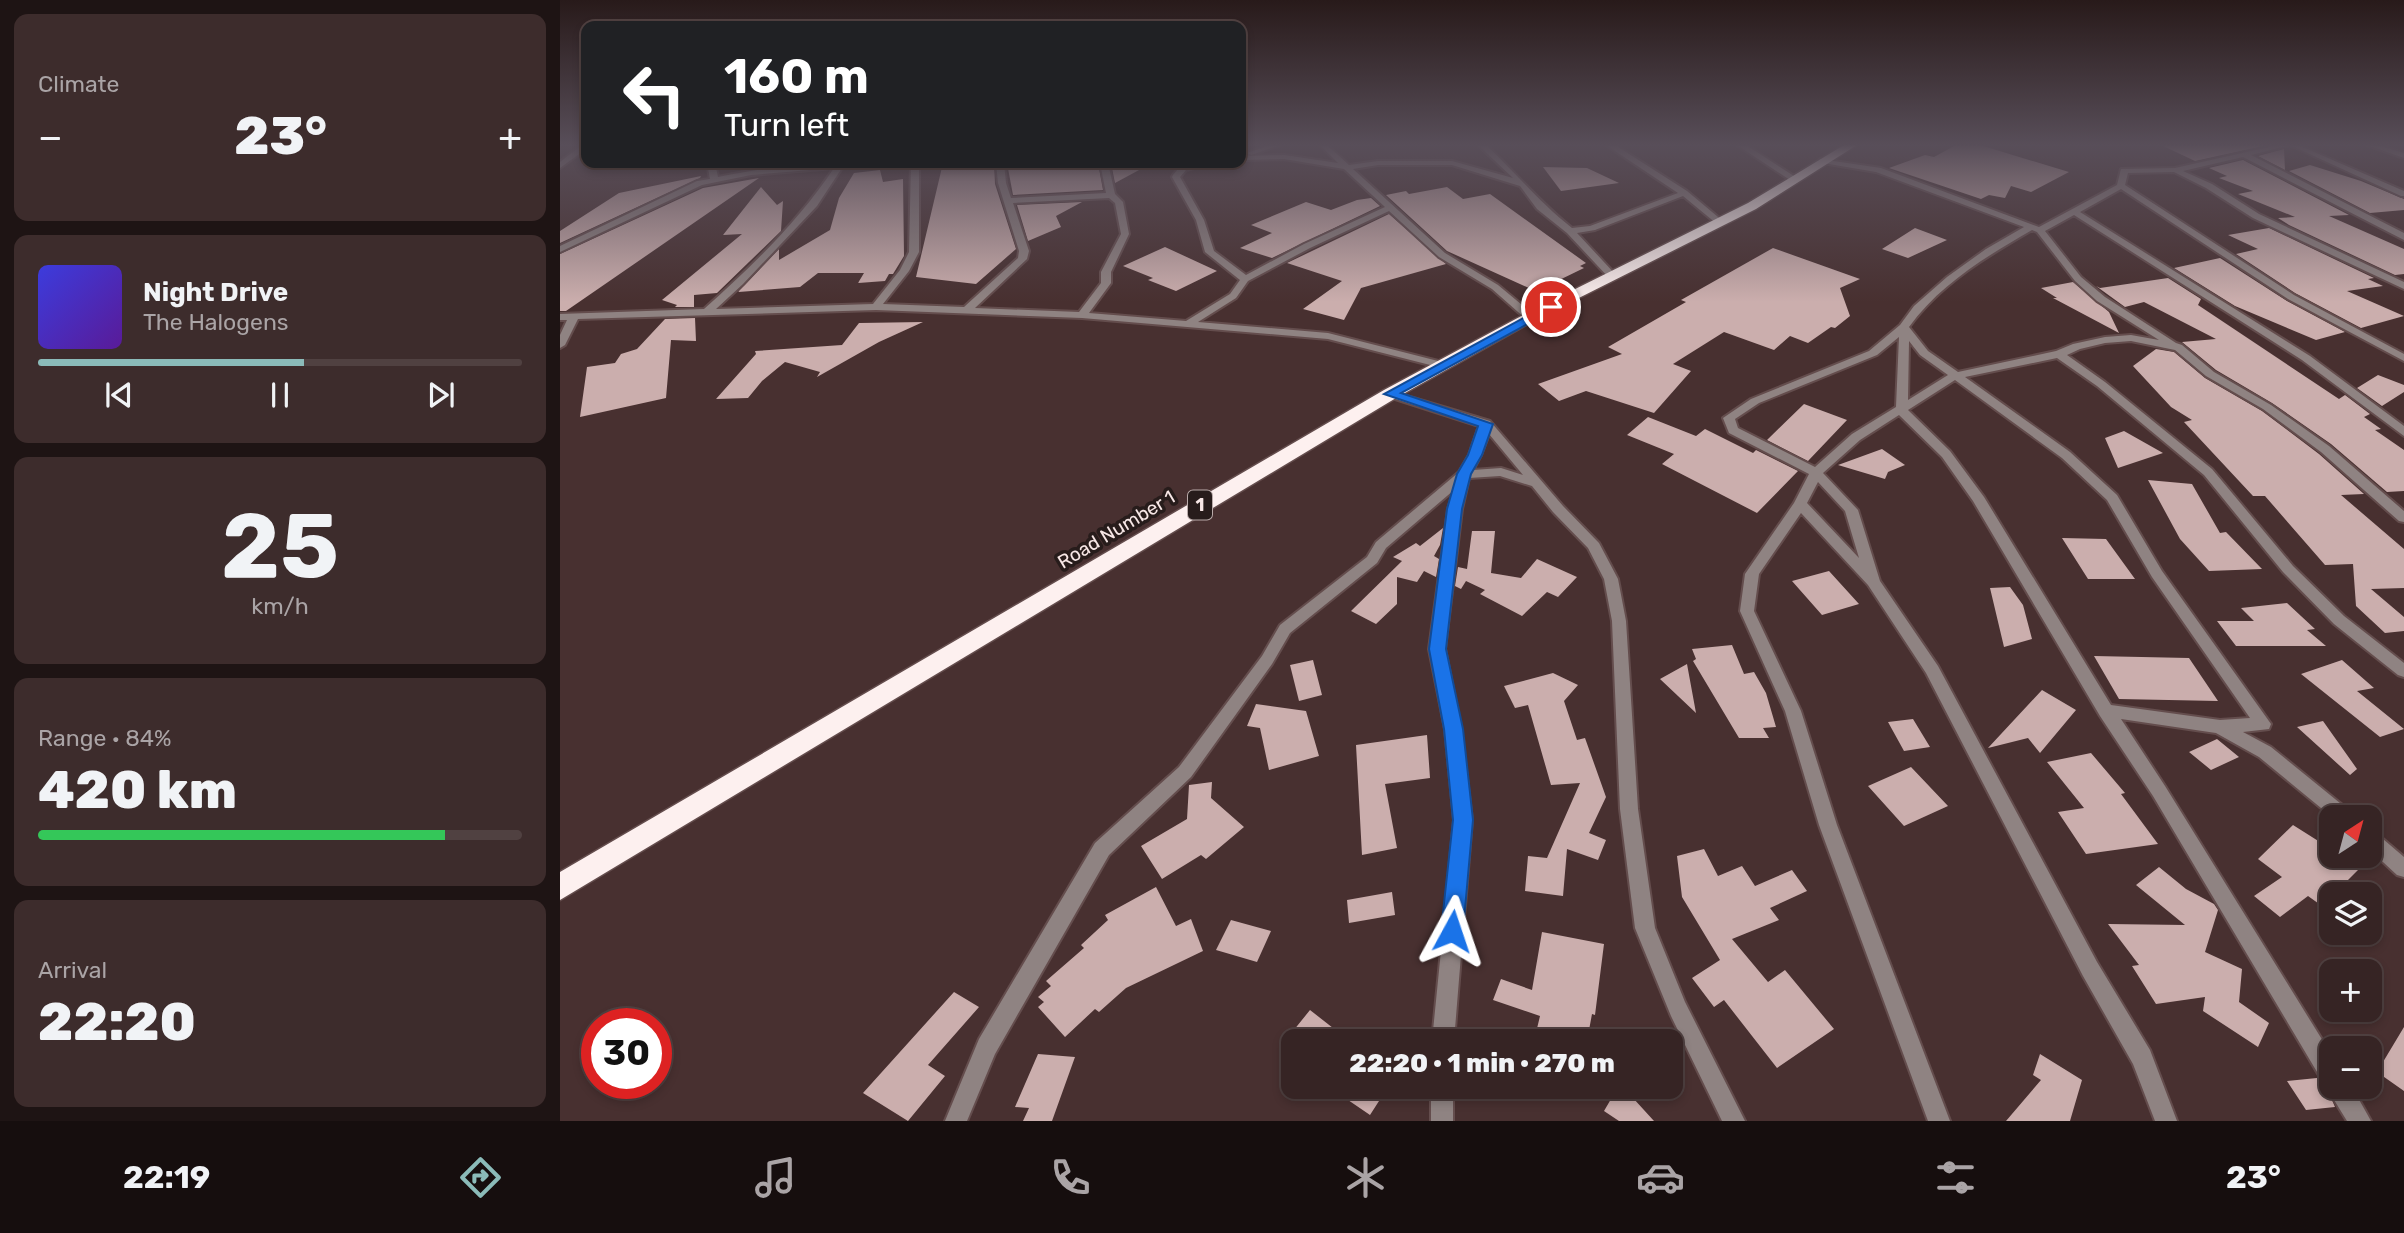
<!DOCTYPE html>
<html lang="en">
<head>
<meta charset="utf-8">
<style>
  body { margin:0; font-family:Rubik,sans-serif; background:#3d2c2c; color:#f1f3f6; height:100vh; display:flex; flex-direction:column; font-size:26px; white-space:nowrap }
  * { box-sizing:border-box; margin:0 }
  p { font-size:23px; color:#aaa4a6 }
  .icon { flex:none; width:38px; height:38px; fill:none; stroke:currentColor; stroke-width:2; stroke-linecap:round; stroke-linejoin:round }
  .map { position:relative; flex:1; overflow:hidden }
  .side { display:flex; flex-direction:column; gap:14px; padding:14px; background:#1e1414; width:560px }
  .side>* { flex:none }
  .banner { position:absolute; left:21px; top:21px; width:665px; height:147px; border-radius:14px; box-shadow:0 4px 10px #0003,0 0 0 2px #504141; background:#202124; color:#fff; overflow:hidden }
  .needle { width:46px; rotate:36deg }
  .fabs { position:absolute; left:1759px; top:805px; display:grid; gap:14px }
  .fabs a { display:grid; place-items:center; width:63px; height:63px; border-radius:14px; background:#362424; box-shadow:0 4px 10px #0003,0 0 0 2px #504141; font-size:35px }
  .speed { position:absolute; left:21px; top:1008px; display:flex; gap:14px; font-size:35px; font-weight:700; text-align:center }
  .speed>* { display:grid; place-content:center; width:91px; height:91px; border-radius:50%; background:#362424; box-shadow:0 4px 10px #0003,0 0 0 2px #504141; line-height:1 }
  .speed .limit { border:10px solid #d22; background:#fff; color:#111 }
  .pin { position:absolute; display:grid; place-items:center; width:60px; height:60px; color:#fff; margin:-30px; border:4px solid #fff; border-radius:50%; box-shadow:0 2px 7px #0007 }
  .me { position:absolute; width:77px; margin:-38px; rotate:5deg; stroke-linejoin:round; filter:drop-shadow(0 0 5px #0008) }
  .turn { display:flex; align-items:center; gap:24px; height:147px; padding:0 28px; font-size:32px }
  .turn .icon { width:91px; height:91px; stroke-width:2.5 }
  .turn b { display:block; font-size:49px; line-height:60px }
  .big { font-size:52px; font-weight:800; line-height:1.1 }
  .side .card { flex:1; display:flex; flex-direction:column; justify-content:center; gap:10px; min-width:0; padding:0 24px; border-radius:14px; background:#3d2c2c }
  .side .dial { align-items:center; gap:0 }
  .dial b { font-size:91px; line-height:1 }
  .song { display:flex; align-items:center; gap:21px }
  .cover { width:84px; height:84px; border-radius:10px; background:linear-gradient(135deg,hsl(240 70% 55%),hsl(270 70% 35%)) }
  .played { height:7px; border-radius:4px; background:linear-gradient(90deg,#8bbbb9 55%,#504141 55%) }
  .keys { display:flex; justify-content:space-around; direction:ltr }
  .heat { display:flex; justify-content:space-between; align-items:center; font-size:38px; direction:ltr }
  .charge { height:10px; border-radius:5px; background:linear-gradient(90deg,#34c759 84%,#504141 0) }
  .trip { position:absolute; left:721px; top:1029px; width:402px; height:70px; border-radius:14px; background:#362424; box-shadow:0 4px 10px #0003,0 0 0 2px #504141; font-weight:800; line-height:70px; text-align:center }
  .tab-bar { display:flex; height:112px; justify-content:space-around; align-items:center; background:#160e0e; color:#aaa4a6 }
  .tab-bar .icon { width:49px; height:49px }
  .tab-bar .selected { color:#8bbbb9 }
  .tab-bar b { font-size:32px; color:#f1f3f6 }
  main { display:flex; flex:1; min-height:0 }
  .map>svg:first-child { display:block }
  .building { fill:#cbaead }
  .lines { fill:none; stroke-linecap:round; stroke-linejoin:round }
  .street-casing { stroke:#644d4d; stroke-width:4 }
  .highway-casing { stroke:#644d4d; stroke-width:3 }
  .street { fill:#8f8382; fill-rule:evenodd }
  .highway { fill:#fdf0ef; fill-rule:evenodd }
  .route { fill:#1a73e8; stroke:#114b97; stroke-width:2 }
  .labels { text-anchor:middle; stroke-width:7; stroke-linejoin:round; paint-order:stroke }
  .shield { fill:#271c1b; stroke:#b9aaa9; stroke-width:2 }
  .shield-label { font-size:18px; font-weight:bold; fill:#f7e7e6 }
  .street-label { font-size:19px; fill:#f7e7e6; stroke:#271c1b }
</style>
</head>
<body>
<main>
<section class="side">
<div class="card"><p>Climate</p>
<div class="heat"><a>−</a><b class="big">23°</b><a>+</a></div>
</div>
<div class="card">
<div class="song"><i class="cover"></i><div><b>Night Drive</b><p>The Halogens</p></div></div>
<div class="played"></div>
<div class="keys"><svg class="icon" aria-label="previous" viewBox="0 0 24 24"><path d="M18 5L8 12l10 7zM5 5v14"/></svg><svg class="icon" aria-label="pause" viewBox="0 0 24 24"><path d="M8 5v14M16 5v14"/></svg><svg class="icon" aria-label="next" viewBox="0 0 24 24"><path d="M6 5l10 7-10 7zM19 5v14"/></svg></div>
</div>
<div class="card dial"><b>25</b><p>km/h</p></div>
<div class="card"><p>Range · 84%</p><b class="big">420 km</b><div class="charge"></div></div>
<div class="card"><p>Arrival</p><b class="big">22:20</b></div>
</section>
<div class="map">
<svg width="1844" height="1121" viewBox="0 0 1844 1121">
  <rect width="100%" height="100%" fill="#483030"/>
  <path class="building" d="M1396,145H1420L1509,172L1471,192L1451,186L1445,198L1429,195L1421,199L1329,168L1365,155L1374,157Z
    M1601,145H1708L1635,161Z
    M1724,149L1725,170L1698,156Z
    M1683,160L1789,215L1769,216L1844,249V274L1835,275L1729,225L1718,218L1735,217L1678,194L1693,191L1659,178L1667,176L1649,168Z
    M383,163H434L435,184L456,249L416,284L356,277Z
    M447,163H538L543,190L453,195Z
    M551,163H592L555,183Z
    M1750,165L1801,181L1844,199V210L1810,213L1729,171Z
    M983,167L1027,168L1059,183L1001,191Z
    M320,170L323,182L343,179L344,256L333,274H329L325,281L298,283L304,273H258L240,287L178,292L219,249V260L270,230L279,198L294,173Z
    M141,176L140,178L0,243V231L59,193Z
    M199,178L6,311H0V254L143,188Z
    M201,187L217,205L223,201L221,231L157,293L134,295V307H115L117,305L102,300L182,234L163,235Z
    M887,187L903,199L930,194L1026,263L1020,266L1024,268L987,286L971,289L887,251L826,195L846,191L849,194Z
    M811,198L820,206L712,258L680,248L712,233L691,225L746,202L771,210L797,200Z
    M522,202L496,216L501,227L468,241L457,205Z
    M829,214L886,264L801,288L784,320L743,309L782,281L727,263Z
    M1355,228L1387,240L1348,258L1322,249Z
    M1709,228L1814,278L1808,279L1823,286L1787,291L1844,316L1801,328L1735,293L1676,254L1698,249L1668,235Z
    M605,247L657,271L616,291L588,280L593,278L563,266Z
    M1213,248L1300,279L1280,288L1290,316L1275,328L1271,327L1248,343L1230,336L1214,350L1164,332L1113,364L1131,371L1094,413L1026,391L999,401L978,384L1062,354L1048,347L1126,302L1121,300Z
    M1660,258L1727,301L1785,332L1756,340L1675,306L1614,268Z
    M1608,278L1641,299L1638,305L1779,399L1785,395L1810,414L1804,417L1821,429L1815,430L1844,450V491L1827,492L1771,444L1712,403L1656,370L1622,342L1656,339L1584,302L1565,307L1536,286L1540,288Z
    M1513,282L1549,312L1559,333L1493,298H1497L1481,288Z
    M135,318L136,341L111,340L106,398L20,417L27,367L55,363L61,354L77,349L105,319Z
    M363,322L319,342L257,377L260,372L225,362L202,381L188,398L156,399L196,354L195,351L282,345L299,323Z
    M1596,349L1614,352L1645,378L1702,411L1759,454L1804,494L1781,495L1844,549V588L1811,589L1844,617V631L1825,633L1796,606L1793,564L1765,565L1705,496H1693L1624,422L1632,420L1611,407L1573,366Z
    M1818,375L1844,385V392L1822,406L1797,388Z
    M1244,404L1287,420L1248,461L1207,440Z
    M1088,417L1136,436L1145,429L1193,453L1196,450L1238,471L1197,513L1102,464L1114,454L1067,435Z
    M1564,431L1603,453L1558,468L1545,438Z
    M1322,449L1345,465L1328,472L1325,479L1278,465Z
    M1588,480L1632,484L1660,533L1666,532L1702,569L1649,571L1620,539Z
    M883,528L880,545L874,556L879,559L876,577L864,571L857,582L837,577V604L816,624L791,611L842,561L833,557L856,543L860,546Z
    M912,531H935L931,573L961,578L977,559L1017,577L998,597L987,592L962,616L920,594L925,590L906,581L901,589L895,586L898,567L907,569Z
    M1502,538L1546,539L1575,579H1528Z
    M1269,571L1299,604L1262,615L1232,581Z
    M1450,587L1463,605L1472,639L1444,647L1430,588Z
    M1727,603L1755,629L1747,630L1766,646H1676L1657,621H1694L1681,608Z
    M1172,645L1184,674L1194,672L1206,693L1216,727L1203,728L1209,738H1179L1133,661L1136,659L1132,649Z
    M1534,656L1629,658L1658,701L1559,699Z
    M753,660L762,695L739,701L730,665Z
    M1782,660L1814,688L1797,691L1844,729L1820,737L1741,674Z
    M1127,664L1136,713L1100,679Z
    M993,673L1018,685L1004,701L1017,740L1025,738L1046,797L1029,833L1046,840L1038,860L1007,849L1003,896L965,891L968,856L987,858L1020,783L991,785L968,705L955,708L944,686Z
    M1482,690L1516,710L1480,753L1468,738L1428,748Z
    M696,704L746,711L759,756L709,770L700,728L687,726Z
    M1353,719L1370,747L1344,751L1328,722Z
    M1763,721L1797,769L1790,775L1737,727Z
    M867,735L870,778L825,784L837,848L802,855L796,745Z
    M1657,739L1679,757L1651,770L1629,752Z
    M1531,753L1565,793L1561,794L1598,844L1526,854L1498,812L1524,808L1487,762Z
    M1351,767L1388,806L1344,826L1308,786Z
    M652,782L651,798L684,827L646,859L641,855L602,879L581,846L627,819L629,785Z
    M1733,825L1771,849V856H1783L1801,867L1774,894H1771L1762,906L1748,896L1720,917L1694,896L1722,877L1698,859Z
    M1144,849L1158,876L1182,866L1195,886L1232,870L1247,891L1210,908L1219,920L1172,939L1208,982L1225,970L1274,1029L1217,1068L1164,1000L1154,1007L1132,978L1160,960L1122,897L1117,856Z
    M1599,867L1626,889L1654,904L1658,910L1645,952L1682,969L1679,1002L1709,1023L1698,1047L1643,1011L1645,997L1596,1004L1572,966L1579,965L1548,924L1625,925L1576,885Z
    M596,887L616,926L631,919L643,951L566,988L539,1012L535,1009L505,1037L478,1007L484,1002L478,997L491,986L486,981L524,948L521,945L548,920L545,915Z
    M832,892L835,915L789,923L787,900Z
    M671,920L711,931L697,962L656,950Z
    M982,932L1044,944L1035,1015L1032,1014L1027,1041H974L980,1016L933,1000L941,979L972,990Z
    M394,992L419,1007L368,1065L385,1076L348,1121L303,1093Z
    M750,1010L773,1028L763,1041H725Z
    M1844,1027V1091L1817,1072Z
    M478,1054L515,1057L492,1121H463L469,1108L455,1107Z
    M1480,1054L1522,1080L1510,1121H1446L1481,1080L1473,1075Z
    M1757,1078L1767,1088L1775,1107L1746,1110L1727,1081Z
    M769,1087H828L810,1115Z
    M1058,1087H1063L1094,1121H1059L1044,1111Z"/>
  <g class="lines">
    <g class="street-casing">
      <path id="street" d="M22,145H26V149L0,168V162Z
        M710,145H720L691,155L687,153Z
        M760,145H767L789,165L818,161H892L953,178L918,145H926C956,173 979,202 1012,228L1030,226L1118,193L1046,145H1055L1127,191L1164,222L1157,224L1123,196L1035,230L1017,233L1056,275L1058,277L1053,280L1050,279L1007,233L977,209L960,186L892,165H818L793,169L885,253L938,285L974,315V319H966L932,289L879,257L829,211L750,248L688,281L676,298L638,322L768,333L886,363V367L882,368L768,339L522,318L316,310L18,319L5,345L0,348V335L7,320H0V314L144,309C191,267 238,222 274,168L191,175L142,185L0,252V246L137,181L150,179L147,163H155L158,177C207,167 261,161 312,163L282,168L257,206L183,284L156,309L313,304L340,270L349,252L351,163H359V252L349,271L323,304L404,307L458,258L459,251L438,183L436,163H444L446,183L451,198L546,193L540,163H548L555,194L563,202L569,234L551,272V283L529,313L626,321L670,294L680,280L645,252L636,220L612,177L613,175L623,163H631L630,165L655,163L626,170L620,177L644,220L654,251L686,275L744,244L825,207L784,169L724,159L681,160V156L724,155L778,163ZM549,198L555,203L561,234L541,272V283L519,312L415,308L467,259L469,251L453,203Z
        M1177,145H1186L1240,180L1233,182Z
        M1718,145H1738L1844,191V196H1841L1730,145L1691,155L1844,233V240L1683,157L1623,171L1652,184L1699,214L1844,282V289L1693,218L1646,188L1614,172L1568,173L1565,185L1734,295L1844,354V361L1728,299L1561,189L1520,212L1750,356L1844,426V436L1742,360L1514,215L1485,231L1521,277L1545,297L1616,343L1622,345L1654,372L1711,405L1769,446L1844,511V522L1839,521L1761,452L1703,409L1646,376L1615,350L1571,341L1545,343L1520,349L1507,355L1545,382L1652,469L1733,566L1784,616L1844,663V677L1838,675L1774,624L1723,572L1644,475L1537,386L1497,358L1405,377L1510,452L1557,495L1602,571L1711,724L1709,729L1683,732L1711,747L1791,812L1794,817H1772L1699,757L1656,733L1561,719L1605,786L1771,1054V1087H1792L1811,1121H1787L1771,1095L1769,1084L1763,1082L1593,796L1540,716L1413,501L1382,457L1339,415L1300,440L1263,473L1298,510L1320,581L1378,666L1537,962L1590,1050L1617,1121H1595L1573,1064L1523,976L1366,673L1308,585L1241,513L1199,574L1194,611L1241,711L1277,825L1390,1121H1368L1259,825L1225,711L1180,611L1185,574L1234,503L1249,474L1169,433L1163,418L1191,399L1309,351L1340,325L1354,306L1387,277L1426,249L1464,227L1316,172L1263,163L1259,161L1260,159L1321,168L1479,227L1557,185L1561,169L1615,168ZM1472,230L1477,232L1515,281L1537,301L1599,340L1571,335L1545,337L1513,344L1496,351L1398,372L1368,351L1349,327C1380,284 1427,256 1472,230ZM1339,337L1336,407L1292,434L1255,467L1178,428L1175,419L1199,403L1317,355ZM1349,341L1360,355L1388,375L1348,400ZM1395,380L1502,458L1547,500L1592,577L1690,718L1660,720L1551,705L1424,497L1390,451L1348,410ZM1258,482L1285,511L1299,558L1247,503Z
        M1807,145H1817L1844,153V158Z
        M830,391L930,421L1003,506L1039,543L1058,579L1066,621L1078,809L1095,928L1125,1002L1185,1121H1162L1111,1016L1075,928L1060,809L1052,621L1044,579L1028,548L993,512L972,486L940,476L909,478L902,509L885,649L901,729L912,820L894,1041H872L894,820L885,729L869,649L888,509L894,490L826,548L817,563L730,633L712,664L631,777L549,855L435,1054L407,1121H385L419,1039L535,843L619,767L702,656L720,625L807,557L816,542L899,472L909,455L919,426L826,396V392ZM929,434L963,475L941,468L913,470L921,455Z
        M1810,831L1816,833L1844,857V877L1837,875L1810,850Z
        M871,1087H893V1121H871Z"/>
    </g>
    <g class="highway-casing">
      <path id="highway" d="M1284,145H1297L1196,209L975,320L836,398L0,900V872L824,390L965,314L1188,203Z"/>
    </g>
    <use href="#street" class="street"/>
    <use href="#highway" class="highway"/>
  </g>
  <linearGradient id="sky" x2="0" y2="1"><stop stop-color="#281a1a"/><stop offset="0.48" stop-color="#584e59"/><stop offset="1" stop-color="#584e59" stop-opacity="0"/></linearGradient>
  <rect width="1844" height="302" fill="url(#sky)"/>
  <path class="route" d="M991,303L997,307L995,309L841,393L933,424L922,455L911,474L902,509L886,649L903,729L913,820L903,931L900,939L892,942L884,939L881,931L893,820L884,729L869,649L887,509L897,474L908,455L918,426L824,394Z"/>
  <g class="labels">
    <rect class="shield" x="628" y="490.5" width="24" height="29" rx="5"/>
    <g class="shield-label">
      <text x="640" y="511">1</text>
    </g>
    <g class="street-label">
      <text transform="translate(556 529) rotate(-31)" y="7">Road Number 1</text>
    </g>
  </g>
</svg>
<div class="fabs">
<a><svg class="needle" viewBox="-14 -14 28 28"><path d="M0-13l5 13h-10z" fill="#e53935"/><path d="M0 13l5-13h-10z" fill="#aaa4a6"/></svg></a>
<a><svg class="icon" aria-label="layers" viewBox="0 0 24 24"><path d="M12 4l9 5-9 5-9-5zM3 14l9 5 9-5"/></svg></a>
<a>+</a>
<a>−</a>
</div>
<div class="speed"><div class="limit">30</div></div>
<div class="pin" style="left:991px;top:307px;background:#d93025"><svg class="icon" aria-label="arrive" viewBox="0 0 24 24"><path d="M6 21V4h12l-3 4 3 4H6"/></svg></div>
<svg class="me" style="left:892px;top:931px" viewBox="-20 -20 40 40"><path d="M0-17L14 15 0 8-14 15z" fill="#1a73e8" stroke="#fff" stroke-width="4"/></svg>
<div class="trip">22:20 · 1 min · 270 m</div>
<div class="banner">
<div class="turn"><svg class="icon" aria-label="left" viewBox="0 0 24 24"><path d="M17 20v-9H6M10 6l-5 5 5 5"/></svg><div><b>160 m</b>Turn left</div></div>
</div>
</div>
</main>
<nav class="tab-bar">
<b>22:19</b>
<svg class="icon selected" aria-label="directions" viewBox="0 0 24 24"><path d="M12 3l9 9-9 9-9-9zM9 14v-3h6M13 9l2 2-2 2"/></svg>
<svg class="icon" aria-label="music" viewBox="0 0 24 24"><path d="M9 18V5l10-2v13"/><circle cx="6" cy="18" r="3"/><circle cx="16" cy="16" r="3"/></svg>
<svg class="icon" aria-label="phone" viewBox="0 0 24 24"><path d="M5 4h4l2 5-3 2q2 4 5 5l2-3 5 2v4C11 20 4 13 5 4z"/></svg>
<svg class="icon" aria-label="climate" viewBox="0 0 24 24"><path d="M12 3v18M4 7l16 10M4 17L20 7"/></svg>
<svg class="icon" aria-label="car" viewBox="0 0 24 24"><path d="M5 17H2v-5l4-1 3-4h7l3 4 3 1v5h-3M9 17h6M6 11h13"/><circle cx="7" cy="17" r="2"/><circle cx="17" cy="17" r="2"/></svg>
<svg class="icon" aria-label="filters" viewBox="0 0 24 24"><path d="M4 7h16M4 17h16"/><circle cx="9" cy="7" r="2"/><circle cx="15" cy="17" r="2"/></svg>
<b>23°</b>
</nav>
</body>
</html>
